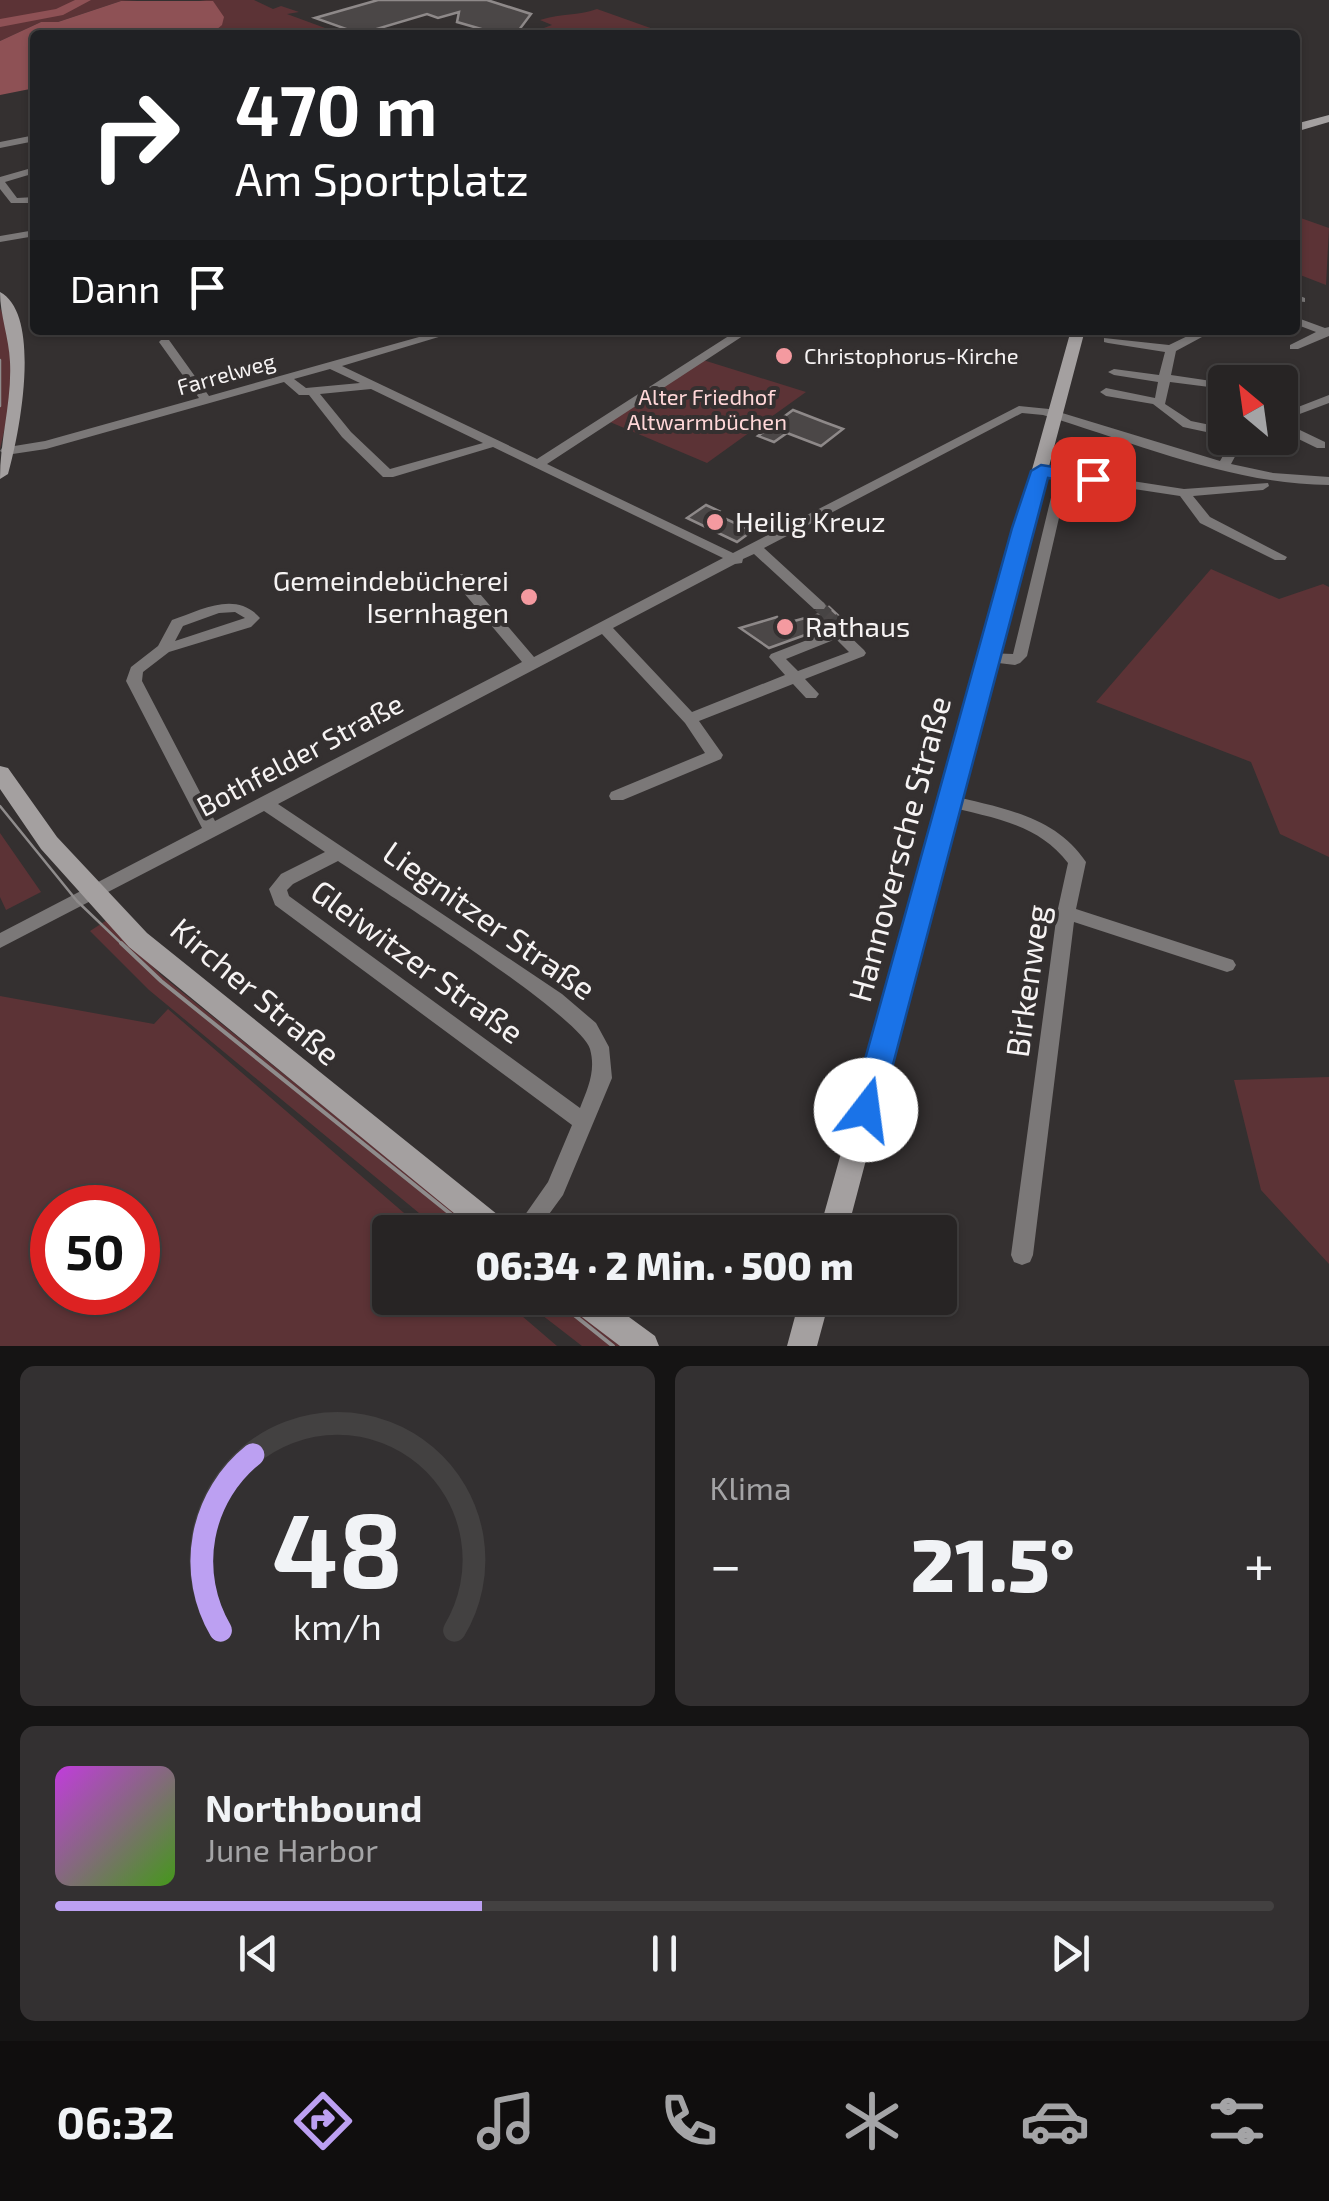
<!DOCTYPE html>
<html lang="de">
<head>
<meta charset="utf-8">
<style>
  body { margin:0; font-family:"Exo 2",sans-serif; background:#333031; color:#f1f3f6; height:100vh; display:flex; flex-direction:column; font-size:38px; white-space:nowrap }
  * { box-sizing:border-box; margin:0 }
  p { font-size:32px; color:#a4a4a6 }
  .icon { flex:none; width:55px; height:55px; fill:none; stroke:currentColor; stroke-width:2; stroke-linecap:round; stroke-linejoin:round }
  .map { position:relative; height:1346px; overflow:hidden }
  .panel { display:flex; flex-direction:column; gap:20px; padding:20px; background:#151414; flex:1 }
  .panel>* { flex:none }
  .top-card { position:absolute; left:30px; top:30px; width:1270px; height:305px; border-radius:10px; box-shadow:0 2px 8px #0004,0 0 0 2px #434141; background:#202124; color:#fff; overflow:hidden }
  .needle { width:65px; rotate:331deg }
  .tools { position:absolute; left:1208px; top:365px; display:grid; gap:20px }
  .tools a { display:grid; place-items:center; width:90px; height:90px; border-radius:10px; background:#272424; box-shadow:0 2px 8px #0004,0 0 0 2px #434141; font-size:50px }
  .speed { position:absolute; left:30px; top:1185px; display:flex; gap:20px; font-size:50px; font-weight:700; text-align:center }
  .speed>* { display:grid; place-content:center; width:130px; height:130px; border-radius:50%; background:#272424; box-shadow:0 2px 8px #0004,0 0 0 2px #434141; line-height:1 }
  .speed .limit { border:15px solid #d22; background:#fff; color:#111 }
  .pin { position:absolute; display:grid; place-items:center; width:85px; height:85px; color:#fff; margin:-42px; border-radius:20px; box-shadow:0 5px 15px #0006 }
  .me { position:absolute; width:110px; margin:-55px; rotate:15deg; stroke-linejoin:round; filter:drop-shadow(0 0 8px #0008) }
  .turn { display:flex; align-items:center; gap:35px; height:210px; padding:0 40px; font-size:45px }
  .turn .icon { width:130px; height:130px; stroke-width:2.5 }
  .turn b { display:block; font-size:70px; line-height:85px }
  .then { display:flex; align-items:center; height:95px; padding:0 40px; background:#0003; gap:20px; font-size:38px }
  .big { font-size:75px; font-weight:800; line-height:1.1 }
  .panel .tile { flex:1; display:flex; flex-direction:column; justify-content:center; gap:15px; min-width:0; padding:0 35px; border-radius:15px; background:#333031 }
  .panel .dial { align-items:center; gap:0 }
  .dial svg { height:260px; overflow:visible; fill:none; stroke:#434141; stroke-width:7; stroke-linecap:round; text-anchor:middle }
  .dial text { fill:#f1f3f6; stroke:none }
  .song { display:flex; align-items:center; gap:30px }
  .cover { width:120px; height:120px; border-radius:15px; background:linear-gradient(135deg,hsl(290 70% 55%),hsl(100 70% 35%)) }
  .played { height:10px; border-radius:5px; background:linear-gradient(90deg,#bca0f2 35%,#434141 35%) }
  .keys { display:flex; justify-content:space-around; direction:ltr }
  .heat { display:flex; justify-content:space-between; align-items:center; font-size:55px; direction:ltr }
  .panel .tiles { flex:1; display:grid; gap:20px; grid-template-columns:1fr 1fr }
  .tile:last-child { grid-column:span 2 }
  .trip { position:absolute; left:372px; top:1215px; width:585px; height:100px; border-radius:10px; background:#272424; box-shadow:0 2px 8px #0004,0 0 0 2px #434141; font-weight:800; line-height:100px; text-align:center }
  .tabs { display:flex; height:160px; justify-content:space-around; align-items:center; background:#100e0e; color:#a4a4a6 }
  .tabs .icon { width:70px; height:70px }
  .tabs .on { color:#bca0f2 }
  .tabs b { font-size:45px; color:#f1f3f6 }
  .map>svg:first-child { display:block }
  .green { fill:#5c3336; fill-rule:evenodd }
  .water { fill:#8e5155 }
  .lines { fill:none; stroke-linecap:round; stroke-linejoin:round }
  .stream { stroke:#8e5155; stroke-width:2.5 }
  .river { fill:#8e5155; fill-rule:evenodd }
  .building { fill:#4b4747; stroke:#8e8989; stroke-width:2.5 }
  .street-tunnel { stroke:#474444; stroke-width:12; stroke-dasharray:12 6; stroke-linecap:butt }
  .street { fill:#7b7878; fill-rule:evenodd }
  .secondary { fill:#a4a0a0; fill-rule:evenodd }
  .tram-far1 { stroke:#8f8c8c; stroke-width:2.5 }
  .tram { stroke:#8f8c8c; stroke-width:4 }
  .route { fill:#1a73e8; stroke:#114b97; stroke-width:2.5 }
  .poi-dot { fill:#f49aa0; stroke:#343030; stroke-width:4 }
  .labels { text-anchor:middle; stroke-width:8; stroke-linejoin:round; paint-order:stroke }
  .far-poi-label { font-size:22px; fill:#f6f3f3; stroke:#343030; text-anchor:start }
  .far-street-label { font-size:22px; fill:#f6f3f3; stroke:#343030 }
  .far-park-label { font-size:22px; fill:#ffd7d8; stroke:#343030 }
  .poi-label { font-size:28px; fill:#f6f3f3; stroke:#343030; text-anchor:start }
  .street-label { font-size:28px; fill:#f6f3f3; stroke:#343030 }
  .near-street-label { font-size:32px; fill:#f6f3f3; stroke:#343030 }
</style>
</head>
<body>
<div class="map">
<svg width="1329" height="1346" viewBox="0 0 1329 1346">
  <rect width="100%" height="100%" fill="#343030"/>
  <path class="green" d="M0,0H138L121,1L58,22H41L0,41Z
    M199,0H254L273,9L281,6L299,12L287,14L344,35H210L213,2Z
    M597,9L656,30L628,35H525L552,25L540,20C563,13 577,16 597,9Z
    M1295,216L1329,228L1326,285L1295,273Z
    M0,308C20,352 11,404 0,449Z
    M703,360L806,392L707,463L610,422Z
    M1211,569L1279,599L1323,584L1329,587V857L1280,834L1251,762L1096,702Z
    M0,833L41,892L6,910L0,897Z
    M107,920L161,975L480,1232H442L149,990L90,931Z
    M0,996L154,1024L168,1009L426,1232H390V1298H501L557,1346H0ZM52,1208H138V1292H52Z
    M1329,1077V1264L1261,1190L1234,1080Z
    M520,1298H560L621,1346H582Z"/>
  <path class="water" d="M121,1H213L224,17L222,25L210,35H35V88L0,95V41L41,22H58Z"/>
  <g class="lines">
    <path class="stream" d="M34,331L38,330"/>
    <path class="river" d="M75,0H91L63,15L0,27V19L56,9Z"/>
  </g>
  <path class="building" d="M378,0H487L531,14L519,30L502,35L457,22L459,12L438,18L427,14L360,34L315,18Z
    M793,410L824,422L843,429L821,446L787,433L774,442L758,436Z
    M706,505L719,511L715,514L752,531L737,542L687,518Z
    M829,607L844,621L769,648L740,628L777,617L783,624L824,613Z"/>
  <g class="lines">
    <path class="street-tunnel" d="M819,606L838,624"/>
    <path class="street" d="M35,135V141L0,148V142Z
      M35,167V173L5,182L17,198L35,197V203H11L0,189V177Z
      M35,230V236L0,242V236Z
      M1295,294L1305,298V302L1295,301Z
      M1295,317L1325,328L1329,327V336L1298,349H1290V345L1316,332L1295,324Z
      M444,330H462L342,366L537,459L738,330H752L547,464L733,553L1019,406L1049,409L1220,461L1233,438H1245L1231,464L1273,473L1329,477V485C1230,484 1136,443 1043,415L1022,413L764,548L824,603L826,606L824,609H814L754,554L743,559L742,563L735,564L613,628L692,712L785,675L769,657L771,654L833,630H843L864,650L866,653L864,656L805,679L819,694L816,698H806L793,684L699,721L723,755L721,759L623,800H611L609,796L611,792L705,753L685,723L602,634L278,804L562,994L596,1023L609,1047L612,1078L563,1195L536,1232H513L548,1182L572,1125L275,905L269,889L281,874L325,852L264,811L0,948V933L202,828L126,681L131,667L158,646L172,620C201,610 236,590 260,618L251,627L169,652L143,672L142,681L215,821L522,662L453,580L451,577L453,574H463L534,657L723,558L493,447L393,477H383L342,437L309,395H299L284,382L46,449L6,455L0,451L2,448L45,441L199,398L159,342L161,340H169L209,396ZM330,369L360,383L306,388L294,379ZM371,389L483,443L390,469L351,432L320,394ZM235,612L245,618L175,641L183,626L219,613ZM836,639L849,652L798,671L786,659ZM338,861C378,888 580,1015 590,1049C596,1071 588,1088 580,1108L289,896L287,890L293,884Z
      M1200,330H1215L1176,351L1171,375L1225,383V389L1170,382L1165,404L1191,421L1225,428V436L1183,427L1153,404L1106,396L1100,392L1106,388L1155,398L1158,382L1114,375L1108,372L1114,369L1159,375L1165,352L1108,343L1104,342V338L1169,345Z
      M1329,395V403L1281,421L1325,442V448H1317L1280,430V414Z
      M1041,467L1184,489L1268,483L1269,486L1263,490L1193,496L1210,517L1287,557L1285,560H1275L1200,523L1180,496L1068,479L1027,656L1020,663L1015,665L982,661L980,658L987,653L1013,654L1056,477L1037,474V468Z
      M949,795C1000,808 1055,815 1086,862L1076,909L1233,960L1236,965L1233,970L1227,972L1074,922L1033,1255L1030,1262L1022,1265L1014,1262L1011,1255L1057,913L1068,863C1037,822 990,818 943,805L941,801L943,797Z"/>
    <path class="secondary" d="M1329,115V122L1295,132V124Z
      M0,292C43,315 19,436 8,474L0,479C0,439 12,401 10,362C9,337 0,316 0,292Z
      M1071,330H1085L847,1232H819Z
      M0,766L8,768L57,837L147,933L508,1223L512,1232H477L129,947L41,849L0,789Z
      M565,1298H603L655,1336L659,1346H620L570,1308Z
      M800,1298H830L817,1346H787Z"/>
    <path class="tram-far1" d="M0,360V406
      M0,806L77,901L123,945"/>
    <path class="tram" d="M121,943L161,981L473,1232
      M553,1298L613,1346"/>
  </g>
  <path class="route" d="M1041,465L1093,473L1103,479L1093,485L1048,478L881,1110L876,1120L866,1123L855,1120L851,1110L1012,528L1031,471Z"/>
  <g class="poi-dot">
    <circle cx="784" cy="356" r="10"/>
    <circle cx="715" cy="522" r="10"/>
    <circle cx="529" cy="597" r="10"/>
    <circle cx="785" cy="627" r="10"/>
  </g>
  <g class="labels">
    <g class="far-poi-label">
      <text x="804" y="364">Christophorus-Kirche</text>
    </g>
    <g class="far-street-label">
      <text transform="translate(226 374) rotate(-16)" y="8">Farrelweg</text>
    </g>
    <g class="far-park-label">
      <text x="707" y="405">Alter Friedhof<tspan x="707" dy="25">Altwarmbüchen</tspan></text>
    </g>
    <g class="poi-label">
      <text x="735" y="532">Heilig Kreuz</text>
      <text x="509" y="591" text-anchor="end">Gemeindebücherei<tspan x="509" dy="32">Isernhagen</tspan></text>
      <text x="805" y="637">Rathaus</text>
    </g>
    <g class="street-label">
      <text transform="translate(300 755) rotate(-28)" y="10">Bothfelder Straße</text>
    </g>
    <g class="near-street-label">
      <text transform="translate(900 849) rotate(-75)" y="11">Hannoversche Straße</text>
      <text transform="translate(489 921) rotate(35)" y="11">Liegnitzer Straße</text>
      <text transform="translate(417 962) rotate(36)" y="11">Gleiwitzer Straße</text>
      <text transform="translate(1028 981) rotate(-82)" y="11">Birkenweg</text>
      <text transform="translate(255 992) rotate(40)" y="11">Kircher Straße</text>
    </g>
  </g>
</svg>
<div class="tools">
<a><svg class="needle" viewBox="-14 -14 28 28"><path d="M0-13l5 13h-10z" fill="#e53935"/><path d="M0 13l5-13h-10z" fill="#a4a4a6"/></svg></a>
</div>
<div class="speed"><div class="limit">50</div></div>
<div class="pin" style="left:1093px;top:479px;background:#d93025"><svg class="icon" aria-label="arrive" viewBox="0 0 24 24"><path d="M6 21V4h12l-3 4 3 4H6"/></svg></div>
<svg class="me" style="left:866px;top:1110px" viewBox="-20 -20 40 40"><circle r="19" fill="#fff"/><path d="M0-13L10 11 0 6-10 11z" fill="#1a73e8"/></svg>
<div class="trip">06:34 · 2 Min. · 500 m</div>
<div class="top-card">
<div class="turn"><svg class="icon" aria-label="right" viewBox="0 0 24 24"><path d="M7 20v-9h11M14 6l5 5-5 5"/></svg><div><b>470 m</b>Am Sportplatz</div></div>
<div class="then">Dann<svg class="icon" aria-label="arrive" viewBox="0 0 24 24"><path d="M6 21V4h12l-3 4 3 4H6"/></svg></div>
</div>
</div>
<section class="panel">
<div class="tiles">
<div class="tile dial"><svg viewBox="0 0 100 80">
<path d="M14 69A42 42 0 1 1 86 69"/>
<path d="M14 69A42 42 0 0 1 24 15" stroke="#bca0f2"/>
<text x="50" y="56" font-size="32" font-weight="700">48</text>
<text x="50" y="72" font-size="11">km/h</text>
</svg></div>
<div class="tile"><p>Klima</p>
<div class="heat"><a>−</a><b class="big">21.5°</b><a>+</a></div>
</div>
<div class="tile">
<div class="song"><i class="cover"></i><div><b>Northbound</b><p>June Harbor</p></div></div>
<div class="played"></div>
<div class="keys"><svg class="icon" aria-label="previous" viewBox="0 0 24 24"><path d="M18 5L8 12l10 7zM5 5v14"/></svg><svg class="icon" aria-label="pause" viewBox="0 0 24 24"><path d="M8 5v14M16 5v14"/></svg><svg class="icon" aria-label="next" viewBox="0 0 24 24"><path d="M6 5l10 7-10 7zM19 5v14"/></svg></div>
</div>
</div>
</section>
<nav class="tabs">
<b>06:32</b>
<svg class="icon on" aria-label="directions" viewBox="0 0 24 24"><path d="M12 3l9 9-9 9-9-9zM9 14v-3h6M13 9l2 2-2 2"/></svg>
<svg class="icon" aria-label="music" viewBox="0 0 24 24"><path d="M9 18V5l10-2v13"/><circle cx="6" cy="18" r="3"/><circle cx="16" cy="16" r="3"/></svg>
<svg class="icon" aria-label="phone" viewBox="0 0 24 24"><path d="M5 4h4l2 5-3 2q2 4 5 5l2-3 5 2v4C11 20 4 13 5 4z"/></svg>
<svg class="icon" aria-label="climate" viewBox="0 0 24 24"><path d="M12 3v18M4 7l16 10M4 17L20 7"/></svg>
<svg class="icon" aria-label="car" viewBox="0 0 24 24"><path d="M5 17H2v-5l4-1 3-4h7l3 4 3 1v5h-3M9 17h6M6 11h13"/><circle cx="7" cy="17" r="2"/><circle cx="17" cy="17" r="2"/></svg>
<svg class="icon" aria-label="filters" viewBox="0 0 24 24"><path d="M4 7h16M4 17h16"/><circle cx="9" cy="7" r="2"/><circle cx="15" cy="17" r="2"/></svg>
</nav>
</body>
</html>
